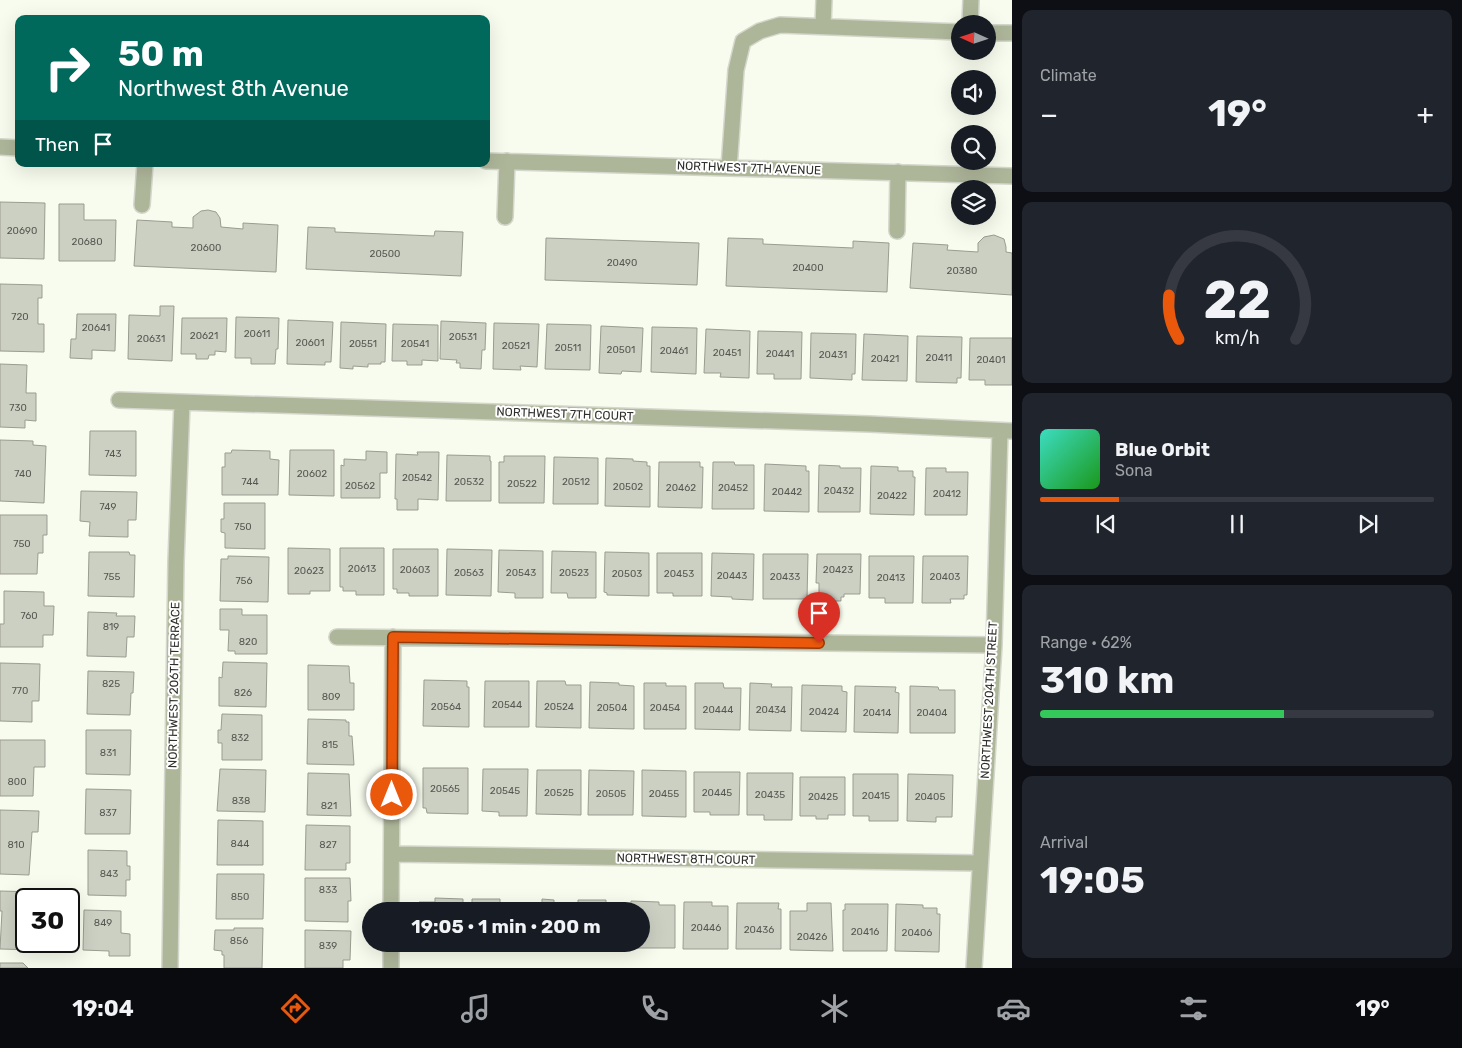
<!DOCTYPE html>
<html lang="en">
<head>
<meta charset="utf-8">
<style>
  body { margin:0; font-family:Rubik,sans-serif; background:#20242c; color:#f1f3f6; height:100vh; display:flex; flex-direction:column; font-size:19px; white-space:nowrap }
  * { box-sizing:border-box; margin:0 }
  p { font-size:16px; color:#9ea1a6 }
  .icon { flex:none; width:28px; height:28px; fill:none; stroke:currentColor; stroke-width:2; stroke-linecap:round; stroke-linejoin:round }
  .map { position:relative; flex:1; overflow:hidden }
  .panel { display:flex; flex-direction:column; gap:10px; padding:10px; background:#0d0f14; width:450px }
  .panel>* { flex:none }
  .top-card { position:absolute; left:15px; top:15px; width:475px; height:152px; border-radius:10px; box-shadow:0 5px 20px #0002; background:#00695c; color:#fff; overflow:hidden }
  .needle { width:32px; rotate:273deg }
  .buttons { position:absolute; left:951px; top:15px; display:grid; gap:10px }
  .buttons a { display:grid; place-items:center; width:45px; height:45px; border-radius:50%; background:#171b24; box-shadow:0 5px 20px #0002; font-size:25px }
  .speed { position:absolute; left:15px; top:888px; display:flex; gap:10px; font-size:25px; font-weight:700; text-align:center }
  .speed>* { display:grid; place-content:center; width:65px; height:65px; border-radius:50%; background:#171b24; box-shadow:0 5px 20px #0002; line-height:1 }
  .speed .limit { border:2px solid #111; border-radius:8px; background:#fff; color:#111 }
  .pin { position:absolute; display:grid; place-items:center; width:42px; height:42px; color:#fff; margin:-51px -21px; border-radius:50% 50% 50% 0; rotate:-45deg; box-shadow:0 0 5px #0007 }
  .pin .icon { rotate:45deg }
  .me { position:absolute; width:55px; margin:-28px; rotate:0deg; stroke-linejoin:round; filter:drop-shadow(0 0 4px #0008) }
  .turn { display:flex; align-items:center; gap:18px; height:105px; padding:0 20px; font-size:22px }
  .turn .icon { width:65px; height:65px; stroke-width:2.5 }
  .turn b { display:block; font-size:35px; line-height:42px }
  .then { display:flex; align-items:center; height:48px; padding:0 20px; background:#0003; gap:10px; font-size:19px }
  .big { font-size:38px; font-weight:700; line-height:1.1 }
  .panel .tile { flex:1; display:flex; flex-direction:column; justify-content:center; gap:8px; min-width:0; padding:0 18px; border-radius:10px; background:#20242c }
  .panel .dial { align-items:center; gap:0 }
  .dial svg { height:130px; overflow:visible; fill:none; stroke:#363941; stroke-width:7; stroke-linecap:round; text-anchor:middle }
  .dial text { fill:#f1f3f6; stroke:none }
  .song { display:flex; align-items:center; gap:15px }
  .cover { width:60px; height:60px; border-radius:8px; background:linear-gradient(135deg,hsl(170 70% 55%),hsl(120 70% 35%)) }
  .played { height:5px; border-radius:2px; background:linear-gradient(90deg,#ea580c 20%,#363941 20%) }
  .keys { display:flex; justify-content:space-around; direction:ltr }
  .heat { display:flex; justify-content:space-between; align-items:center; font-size:28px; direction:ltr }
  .charge { height:8px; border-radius:4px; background:linear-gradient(90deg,#34c759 62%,#363941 0) }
  .trip { position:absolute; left:362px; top:902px; width:288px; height:50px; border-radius:25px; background:#171b24; box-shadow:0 5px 20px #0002; font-weight:700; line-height:50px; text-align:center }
  .tab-bar { display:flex; height:80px; justify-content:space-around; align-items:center; background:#090b0e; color:#9ea1a6 }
  .tab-bar .icon { width:35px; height:35px }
  .tab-bar .current { color:#ea580c }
  .tab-bar b { font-size:22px; color:#f1f3f6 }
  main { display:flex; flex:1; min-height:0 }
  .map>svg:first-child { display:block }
  .building { fill:#ccd0c3; stroke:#999c90 }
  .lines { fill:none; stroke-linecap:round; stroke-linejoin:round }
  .minor-casing { stroke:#d4d7cb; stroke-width:18 }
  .minor { stroke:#aeb69a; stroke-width:15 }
  .route-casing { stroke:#983908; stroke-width:12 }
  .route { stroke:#ea580c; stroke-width:9 }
  .labels { text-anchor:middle; stroke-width:4; stroke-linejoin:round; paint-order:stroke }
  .number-label { font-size:10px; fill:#565851 }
  .street-label { font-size:12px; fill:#2f302b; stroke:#fff }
</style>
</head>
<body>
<main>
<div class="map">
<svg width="1012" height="968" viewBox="0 0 1012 968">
  <rect width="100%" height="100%" fill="#f8fcee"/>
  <path class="building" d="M0,202L45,203L44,259L0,258Z
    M59,204H84V220H116L115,261H59Z
    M208,210L216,212L220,218L221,227L243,229V223L278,225L276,272L134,266L137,220L172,222V227L193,228V217L201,211Z
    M308,227L335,228V232L434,236L435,231L463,232L461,276L306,269Z
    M994,235L1004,239L1006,247V252L1012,253V295L910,288L913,243L948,245L947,250L978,252V243L984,237Z
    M546,238L699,243L697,285L545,280Z
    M728,238L763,239V244L853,248V241L889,243L887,292L726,286Z
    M0,284L42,285V298H38V324H44V352L0,351Z
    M160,306H174L172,361L128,359L129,315L160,316Z
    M77,314H116L115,351L92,350V359L70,358L71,339H76Z
    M236,317L279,318L278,349H276L275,364H251V358H235Z
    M182,318H227L226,352L215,351V355H209L208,359H196V354H181Z
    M288,320L333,322L331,362H325V365L287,364Z
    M441,321L486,323L485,350H482L481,369L460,368V363H456L457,360L440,359Z
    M341,322L386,324L385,362H381V364H368V367L353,366V369L340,368Z
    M494,323L539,324L537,367L520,366L521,370L493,369Z
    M393,324L438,325V361L422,360V365H407V361H392Z
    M547,324L591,325L590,370L545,369Z
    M601,326L643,328L641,372L622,371L621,374L599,373Z
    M652,327L697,328L696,374L651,372Z
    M706,329L750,331L749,378L720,377L721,373H704Z
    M758,331L802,332L801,379H774V374H757Z
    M811,333L856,334L855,374H852V380L810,378Z
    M864,334L908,336L907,381L862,380Z
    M917,336L962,337L961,378H957V383L916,382Z
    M970,338H1012V385H985V380H969Z
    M0,364L27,365L26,393H36V421L25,420V428L0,427Z
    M90,431H136V476L89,475Z
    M0,440L33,441V445L46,446L44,503L0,501Z
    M232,450L270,451V459L279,460L278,495H222V467H225V453H231Z
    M290,450H334V496L289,495Z
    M366,451L387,452V473H380V498H341V465L344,466V459L366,460Z
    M417,452H439L438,500L418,499V510H397V499H395L396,454L418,455Z
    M447,455L490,456V461H491V501H446Z
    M504,456H545L544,503H499V462H504Z
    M554,457L598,458V504H553Z
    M606,458L633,459V461L647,462V466H650V507L605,506Z
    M659,462H700V467H703L702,508L658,507Z
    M713,462H734L735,465H754V509H712Z
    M765,464L806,466V471H809V512L764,511Z
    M819,465L840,466V468H861L860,512H818Z
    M871,466L898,467V471H913V477H915L914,515L870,514Z
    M926,468H946V472H968L967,515H925Z
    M81,491L137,492L136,520H128V537L89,536L90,522L80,521Z
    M224,503H265V549L225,548V533L221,532V519H224Z
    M0,515H47V535H43V553H38L37,574H0Z
    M288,548L330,549V591H310V594H288Z
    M340,548H384V595H356V591H343V587H340Z
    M393,549H438V596H409V593H397V589H393Z
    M447,549L492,550L491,596L446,595Z
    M499,550L543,551V598H515V593L498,592Z
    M552,551L596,552V598H568L567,593H551Z
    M89,552H129L130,555H135L134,597L88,596Z
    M605,552L649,553V596L607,595V593L604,592Z
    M657,553H702V596H673V593H657Z
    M712,553L754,554L753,600L732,599V597L711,596Z
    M763,554H808L807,599H763Z
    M817,554H861L860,594H844V597H841V601H819V583H816Z
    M228,556L269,557L268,602L220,601L221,559H228Z
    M869,556H914L913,603H885V598H869Z
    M923,556H968L967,595H964V599H950L951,603H922Z
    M4,591L44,592V606H54L53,635H43V647H0V624H4Z
    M220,609H242V615H267V654H235V651H228L229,630H220Z
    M88,612L117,613L116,616H135L134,637H127L126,657L87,656Z
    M223,662L267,663L266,707L219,706V677L222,678Z
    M0,663L40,664L39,701H32V722L0,721Z
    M308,665L349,666L350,683H354V710H308Z
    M88,671L134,672L133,693H131L130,715L87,714Z
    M424,680L467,681V687H469V727L423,726Z
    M485,681H529V727H484Z
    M537,681H565L566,685H581V728L536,727Z
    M590,682L619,683V685L634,686V729L589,728Z
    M644,683H666V686H686V729H644Z
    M695,683H723L724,688H741L740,730L695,729Z
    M750,683L772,684L771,687H792L791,731L749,730Z
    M802,685L842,686V691L847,692L846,732L801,731Z
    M855,686L896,687L895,692L899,693L898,733L854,732Z
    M910,686L938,687L939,690H955V733H910Z
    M222,714L262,715V760H222V743H218V730H221Z
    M308,719L346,720V722H349V736H352L354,765L307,764Z
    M86,730H131L130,775L86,774Z
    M0,740H45V767H34L33,796H0Z
    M423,768H468V814L427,813L426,808H423Z
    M220,769L266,770L265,812L217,811Z
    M483,769H528L527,816H499V812L482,811Z
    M537,770H581V815L536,814Z
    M589,770L634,771L633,815H588Z
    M642,770L686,771V817L642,816Z
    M694,772H740L739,815H710V812H694Z
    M308,773L349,774L351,816L307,815Z
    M747,773H793L792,820H764V815H747Z
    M853,774H898V821H869V816H853Z
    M908,774L953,775L952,817H936V822L907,821Z
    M800,777H845V815H828V819H816V816H800Z
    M86,789L131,790L130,834H85Z
    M0,810L39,811L38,832H32L29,875L0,874Z
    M218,820L263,821V865H217Z
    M306,825L350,826V863H346V870H305Z
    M88,850L127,851V866H130V880H126V896L88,895Z
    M217,874H264L263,919H216Z
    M305,878H350L351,901H348V922L305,921Z
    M0,891L39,892V899H26V941H39L38,950L0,949L2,911H0Z
    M435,898L463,899V911H419V902H435Z
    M472,899H500V903H517V911H472Z
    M542,899L554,900V904H570V911H525V903L542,904Z
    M578,900H606V904H622V911H578Z
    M631,901L659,902V905H675V948H631V944H641V911H631Z
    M684,902H712V906H728V949H683Z
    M737,903H779L778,909H781V949H736Z
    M807,903H831L833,951L790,950V911H807Z
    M845,904H888L887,951H843V910H845Z
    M896,904L923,905V908H937V914H940L939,952L895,951Z
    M84,910L121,911V933L130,934V956H109V951L83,950Z
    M234,928H263L262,968H224V955H222V951L214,950L215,930H234Z
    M305,930L351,931L350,960H343V968H305Z
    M471,944H516V946L471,945Z
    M577,944H622V947H577Z
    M0,963H23L28,968H0Z"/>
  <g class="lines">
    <g class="minor-casing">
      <path id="minor" d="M970,24L971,0
        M823,26L824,0
        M988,33H1012
        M0,147L19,148
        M486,161L1012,176
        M729,168L736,70L743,41L760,31L780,25L960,32
        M142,205L145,164
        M505,217L507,161
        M897,231L898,172
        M119,400L869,424L1012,431
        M337,637L994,645
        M392,854L979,863
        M391,911L393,637
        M170,968L176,562L182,403
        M391,968V944
        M974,968L994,645L1000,431"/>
    </g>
    <use href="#minor" class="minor"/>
  </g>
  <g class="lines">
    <g class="route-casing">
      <path id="route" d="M392,795L393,637L819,643"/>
    </g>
    <use href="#route" class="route"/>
  </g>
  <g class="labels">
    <g class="number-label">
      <text x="22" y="234">20690</text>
      <text x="87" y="245">20680</text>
      <text x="206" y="251">20600</text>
      <text x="385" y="257">20500</text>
      <text x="622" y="266">20490</text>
      <text x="808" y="271">20400</text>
      <text x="962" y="274">20380</text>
      <text x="20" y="320">720</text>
      <text x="96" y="331">20641</text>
      <text x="257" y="337">20611</text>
      <text x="204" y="339">20621</text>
      <text x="463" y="340">20531</text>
      <text x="151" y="342">20631</text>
      <text x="310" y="346">20601</text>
      <text x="363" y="347">20551</text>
      <text x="415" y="347">20541</text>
      <text x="516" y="349">20521</text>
      <text x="568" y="351">20511</text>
      <text x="621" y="353">20501</text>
      <text x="674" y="354">20461</text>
      <text x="727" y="356">20451</text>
      <text x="780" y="357">20441</text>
      <text x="833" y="358">20431</text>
      <text x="939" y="361">20411</text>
      <text x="885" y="362">20421</text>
      <text x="991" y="363">20401</text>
      <text x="18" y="411">730</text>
      <text x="113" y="457">743</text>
      <text x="23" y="477">740</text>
      <text x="312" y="477">20602</text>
      <text x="417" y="481">20542</text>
      <text x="250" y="485">744</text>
      <text x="469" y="485">20532</text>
      <text x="576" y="485">20512</text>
      <text x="522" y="487">20522</text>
      <text x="360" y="489">20562</text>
      <text x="628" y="490">20502</text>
      <text x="681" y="491">20462</text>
      <text x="733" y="491">20452</text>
      <text x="839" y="494">20432</text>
      <text x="787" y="495">20442</text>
      <text x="947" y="497">20412</text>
      <text x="892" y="499">20422</text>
      <text x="108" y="510">749</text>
      <text x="243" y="530">750</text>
      <text x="22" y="547">750</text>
      <text x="362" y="572">20613</text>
      <text x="415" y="573">20603</text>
      <text x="838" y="573">20423</text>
      <text x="309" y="574">20623</text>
      <text x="469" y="576">20563</text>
      <text x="521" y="576">20543</text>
      <text x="574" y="576">20523</text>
      <text x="627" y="577">20503</text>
      <text x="679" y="577">20453</text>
      <text x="732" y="579">20443</text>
      <text x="112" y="580">755</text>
      <text x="785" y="580">20433</text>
      <text x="945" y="580">20403</text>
      <text x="891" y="581">20413</text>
      <text x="244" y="584">756</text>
      <text x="29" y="619">760</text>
      <text x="111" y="630">819</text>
      <text x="248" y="645">820</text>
      <text x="111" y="687">825</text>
      <text x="20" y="694">770</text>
      <text x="243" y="696">826</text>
      <text x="331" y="700">809</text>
      <text x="507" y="708">20544</text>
      <text x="446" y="710">20564</text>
      <text x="559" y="710">20524</text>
      <text x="612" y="711">20504</text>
      <text x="665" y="711">20454</text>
      <text x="718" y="713">20444</text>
      <text x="771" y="713">20434</text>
      <text x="824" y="715">20424</text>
      <text x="877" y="716">20414</text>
      <text x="932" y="716">20404</text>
      <text x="240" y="741">832</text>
      <text x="330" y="748">815</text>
      <text x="108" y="756">831</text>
      <text x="17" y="785">800</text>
      <text x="445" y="792">20565</text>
      <text x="505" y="794">20545</text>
      <text x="559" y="796">20525</text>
      <text x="717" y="796">20445</text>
      <text x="611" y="797">20505</text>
      <text x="664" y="797">20455</text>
      <text x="770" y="798">20435</text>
      <text x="876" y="799">20415</text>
      <text x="823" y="800">20425</text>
      <text x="930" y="800">20405</text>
      <text x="241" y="804">838</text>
      <text x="329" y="809">821</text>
      <text x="108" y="816">837</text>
      <text x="240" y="847">844</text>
      <text x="16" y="848">810</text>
      <text x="328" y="848">827</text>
      <text x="109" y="877">843</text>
      <text x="328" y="893">833</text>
      <text x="240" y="900">850</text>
      <text x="103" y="926">849</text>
      <text x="706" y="931">20446</text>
      <text x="759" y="933">20436</text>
      <text x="865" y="935">20416</text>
      <text x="917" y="936">20406</text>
      <text x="812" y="940">20426</text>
      <text x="239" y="944">856</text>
      <text x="328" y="949">839</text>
    </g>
    <g class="street-label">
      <text transform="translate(749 168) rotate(2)" y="4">NORTHWEST 7TH AVENUE</text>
      <text transform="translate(565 414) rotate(2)" y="4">NORTHWEST 7TH COURT</text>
      <text transform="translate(174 685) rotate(-89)" y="4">NORTHWEST 206TH TERRACE</text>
      <text transform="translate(989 700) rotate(-87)" y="4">NORTHWEST 204TH STREET</text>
      <text transform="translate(686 859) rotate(1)" y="4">NORTHWEST 8TH COURT</text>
    </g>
  </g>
</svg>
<div class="buttons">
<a><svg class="needle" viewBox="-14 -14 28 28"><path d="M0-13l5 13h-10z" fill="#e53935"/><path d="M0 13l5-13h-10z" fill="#9ea1a6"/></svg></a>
<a><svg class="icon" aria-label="sound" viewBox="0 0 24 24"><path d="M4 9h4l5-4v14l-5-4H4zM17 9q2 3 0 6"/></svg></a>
<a><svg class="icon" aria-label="search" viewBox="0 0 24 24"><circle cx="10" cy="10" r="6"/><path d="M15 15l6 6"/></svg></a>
<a><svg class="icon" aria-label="layers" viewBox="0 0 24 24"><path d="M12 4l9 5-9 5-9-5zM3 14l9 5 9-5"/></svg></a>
</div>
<div class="speed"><div class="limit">30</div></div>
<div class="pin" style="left:819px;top:643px;background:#d93025"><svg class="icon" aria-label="arrive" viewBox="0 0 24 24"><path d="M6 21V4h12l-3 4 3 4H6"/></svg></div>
<svg class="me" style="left:392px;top:795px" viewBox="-20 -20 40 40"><circle r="17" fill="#ea580c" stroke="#fff" stroke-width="3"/><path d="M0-11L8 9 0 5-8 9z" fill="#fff"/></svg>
<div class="trip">19:05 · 1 min · 200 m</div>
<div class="top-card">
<div class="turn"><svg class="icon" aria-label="right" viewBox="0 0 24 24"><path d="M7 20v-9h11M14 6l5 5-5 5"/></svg><div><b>50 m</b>Northwest 8th Avenue</div></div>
<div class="then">Then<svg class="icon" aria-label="arrive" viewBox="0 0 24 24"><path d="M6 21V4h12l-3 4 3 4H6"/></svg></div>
</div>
</div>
<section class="panel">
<div class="tile"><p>Climate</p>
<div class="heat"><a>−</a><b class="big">19°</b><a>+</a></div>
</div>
<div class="tile dial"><svg viewBox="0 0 100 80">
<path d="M14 69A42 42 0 1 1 86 69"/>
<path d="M14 69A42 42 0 0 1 8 42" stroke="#ea580c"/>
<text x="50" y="56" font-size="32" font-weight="700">22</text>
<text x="50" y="72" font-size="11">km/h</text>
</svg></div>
<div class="tile">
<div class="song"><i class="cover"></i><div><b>Blue Orbit</b><p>Sona</p></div></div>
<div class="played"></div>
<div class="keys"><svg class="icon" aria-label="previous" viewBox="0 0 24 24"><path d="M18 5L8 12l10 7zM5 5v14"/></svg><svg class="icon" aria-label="pause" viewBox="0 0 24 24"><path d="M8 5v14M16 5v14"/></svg><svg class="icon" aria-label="next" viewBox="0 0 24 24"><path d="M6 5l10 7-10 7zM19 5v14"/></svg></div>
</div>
<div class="tile"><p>Range · 62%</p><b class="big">310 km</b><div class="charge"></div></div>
<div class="tile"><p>Arrival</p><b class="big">19:05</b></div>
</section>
</main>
<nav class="tab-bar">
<b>19:04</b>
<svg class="icon current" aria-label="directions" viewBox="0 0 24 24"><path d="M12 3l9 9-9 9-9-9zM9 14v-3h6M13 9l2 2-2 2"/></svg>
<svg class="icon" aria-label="music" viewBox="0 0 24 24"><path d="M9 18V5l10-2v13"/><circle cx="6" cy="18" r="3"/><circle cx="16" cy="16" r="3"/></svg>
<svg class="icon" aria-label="phone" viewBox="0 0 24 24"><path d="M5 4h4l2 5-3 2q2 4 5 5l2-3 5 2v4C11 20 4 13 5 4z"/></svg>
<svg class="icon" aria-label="climate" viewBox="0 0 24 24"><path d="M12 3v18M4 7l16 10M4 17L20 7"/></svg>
<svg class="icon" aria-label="car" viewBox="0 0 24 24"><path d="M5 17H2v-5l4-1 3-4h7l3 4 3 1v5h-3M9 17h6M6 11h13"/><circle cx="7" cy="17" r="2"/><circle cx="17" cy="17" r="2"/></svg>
<svg class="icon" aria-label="filters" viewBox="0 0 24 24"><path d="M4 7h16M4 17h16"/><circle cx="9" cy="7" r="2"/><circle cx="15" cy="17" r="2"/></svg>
<b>19°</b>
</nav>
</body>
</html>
